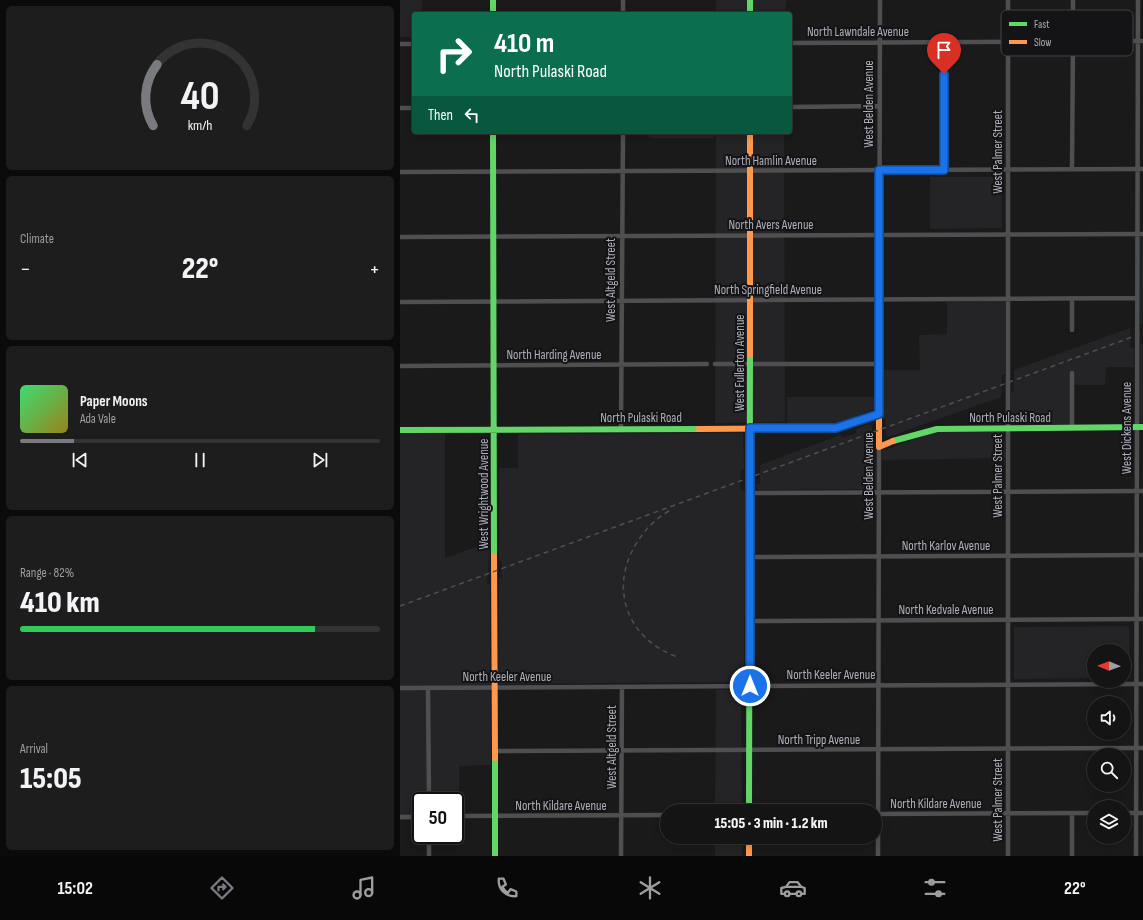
<!DOCTYPE html>
<html lang="en">
<head>
<meta charset="utf-8">
<style>
  body { margin:0; font-family:"Sofia Sans Condensed",sans-serif; background:#1d1d1d; color:#f1f3f6; height:100vh; display:flex; flex-direction:column; font-size:15px; white-space:nowrap }
  * { box-sizing:border-box; margin:0 }
  p { font-size:13px; color:#9d9ea0 }
  .icon { flex:none; width:22px; height:22px; fill:none; stroke:currentColor; stroke-width:2; stroke-linecap:round; stroke-linejoin:round }
  .map { position:relative; flex:1; overflow:hidden }
  .details { display:flex; flex-direction:column; gap:6px; padding:6px; background:#0b0b0b; width:400px }
  .details>* { flex:none }
  .top-card { position:absolute; left:12px; top:12px; width:380px; height:122px; border-radius:4px; box-shadow:0 2px 10px #0003,0 0 0 1px #333334; background:#0b6e4f; color:#fff; overflow:hidden }
  .needle { width:26px; rotate:271deg }
  .fabs { position:absolute; left:687px; top:644px; display:grid; gap:8px }
  .fabs a { display:grid; place-items:center; width:44px; height:44px; border-radius:50%; background:#141414; box-shadow:0 2px 10px #0003,0 0 0 1px #333334; font-size:20px }
  .speed { position:absolute; left:12px; top:792px; display:flex; gap:8px; font-size:20px; font-weight:700; text-align:center }
  .speed>* { display:grid; place-content:center; width:52px; height:52px; border-radius:50%; background:#141414; box-shadow:0 2px 10px #0003,0 0 0 1px #333334; line-height:1 }
  .speed .limit { border:2px solid #111; border-radius:6px; background:#fff; color:#111 }
  .pin { position:absolute; display:grid; place-items:center; width:34px; height:34px; color:#fff; margin:-41px -17px; border-radius:50% 50% 50% 0; rotate:-45deg; box-shadow:0 0 4px #0007 }
  .pin .icon { rotate:45deg }
  .me { position:absolute; width:44px; margin:-22px; rotate:0deg; stroke-linejoin:round; filter:drop-shadow(0 0 3px #0008) }
  .turn { display:flex; align-items:center; gap:14px; height:84px; padding:0 16px; font-size:18px }
  .turn .icon { width:52px; height:52px; stroke-width:2.5 }
  .turn b { display:block; font-size:28px; line-height:34px }
  .then { display:flex; align-items:center; height:38px; padding:0 16px; background:#0003; gap:8px; font-size:15px }
  .big { font-size:30px; font-weight:800; line-height:1.1 }
  .details .tile { flex:1; display:flex; flex-direction:column; justify-content:center; gap:6px; min-width:0; padding:0 14px; border-radius:6px; background:#1d1d1d }
  .details .dial { align-items:center; gap:0 }
  .dial svg { height:104px; overflow:visible; fill:none; stroke:#333334; stroke-width:7; stroke-linecap:round; text-anchor:middle }
  .dial text { fill:#f1f3f6; stroke:none }
  .song { display:flex; align-items:center; gap:12px }
  .cover { width:48px; height:48px; border-radius:6px; background:linear-gradient(135deg,hsl(140 70% 55%),hsl(50 70% 35%)) }
  .played { height:4px; border-radius:2px; background:linear-gradient(90deg,#7a7b81 15%,#333334 15%) }
  .keys { display:flex; justify-content:space-around; direction:ltr }
  .heat { display:flex; justify-content:space-between; align-items:center; font-size:22px; direction:ltr }
  .charge { height:6px; border-radius:3px; background:linear-gradient(90deg,#34c759 82%,#333334 0) }
  .trip { position:absolute; left:260px; top:804px; width:222px; height:40px; border-radius:20px; background:#141414; box-shadow:0 2px 10px #0003,0 0 0 1px #333334; font-weight:800; line-height:40px; text-align:center }
  .tab-bar { display:flex; height:64px; justify-content:space-around; align-items:center; background:#080808; color:#9d9ea0 }
  .tab-bar .icon { width:28px; height:28px }
  .tab-bar .on { color:#7a7b81 }
  .tab-bar b { font-size:18px; color:#f1f3f6 }
  main { display:flex; flex:1; min-height:0 }
  .map>svg:first-child { display:block }
  .built { fill:#242427 }
  .green { fill:#1e2420 }
  .lines { fill:none; stroke-linecap:round; stroke-linejoin:round }
  .street { stroke:#4f4f52; stroke-width:4.5 }
  .fast { stroke:#63d668; stroke-width:6 }
  .slow { stroke:#ff974d; stroke-width:6 }
  .rail { stroke:#4f4f51; stroke-width:1.5; stroke-dasharray:5 4; stroke-linecap:butt }
  .route-casing { stroke:#114b97; stroke-width:10 }
  .route { stroke:#1a73e8; stroke-width:7 }
  .labels { text-anchor:middle; stroke-width:4; stroke-linejoin:round; paint-order:stroke }
  .street-label { font-size:13px; fill:#adafb9; stroke:#141416 }
  .key { fill:#141416; stroke:#424247; stroke-width:1 }
  .key-label { font-size:11px; fill:#adafb9 }
</style>
</head>
<body>
<main>
<section class="details">
<div class="tile dial"><svg viewBox="0 0 100 80">
<path d="M14 69A42 42 0 1 1 86 69"/>
<path d="M14 69A42 42 0 0 1 17 22" stroke="#7a7b81"/>
<text x="50" y="56" font-size="32" font-weight="700">40</text>
<text x="50" y="72" font-size="11">km/h</text>
</svg></div>
<div class="tile"><p>Climate</p>
<div class="heat"><a>−</a><b class="big">22°</b><a>+</a></div>
</div>
<div class="tile">
<div class="song"><i class="cover"></i><div><b>Paper Moons</b><p>Ada Vale</p></div></div>
<div class="played"></div>
<div class="keys"><svg class="icon" aria-label="previous" viewBox="0 0 24 24"><path d="M18 5L8 12l10 7zM5 5v14"/></svg><svg class="icon" aria-label="pause" viewBox="0 0 24 24"><path d="M8 5v14M16 5v14"/></svg><svg class="icon" aria-label="next" viewBox="0 0 24 24"><path d="M6 5l10 7-10 7zM19 5v14"/></svg></div>
</div>
<div class="tile"><p>Range · 82%</p><b class="big">410 km</b><div class="charge"></div></div>
<div class="tile"><p>Arrival</p><b class="big">15:05</b></div>
</section>
<div class="map">
<svg width="743" height="856" viewBox="0 0 743 856">
  <rect width="100%" height="100%" fill="#1a1a1a"/>
  <path class="built" d="M0,0H22V13L60,14H14V37H0Z
    M316,0H386L385,14H316Z
    M253,132H314V138H249V134H253Z
    M316,132H384L385,422L315,423Z
    M530,177H601L602,228L530,229Z
    M605,301V374L602,375L601,397L488,437L486,435L485,418H483L482,406V370H520L519,335L547,334V302Z
    M730,328V347L734,348V367H706L705,385H674V425L611,424V392L614,391V370Z
    M740,344H743V423H739Z
    M387,397H476V408L437,424H387Z
    M469,424L472,426L473,442H475L476,489L359,490L356,487V485L360,484V465L440,435L442,438L456,433L455,429Z
    M533,432H604L605,458L482,460V451Z
    M343,433L344,468L341,470L340,484L341,491H345L344,682L98,684L99,578H101L102,566L101,561H99V468H118V434Z
    M0,434H45V558L90,542L87,584L90,585L91,765L59,766V820H55V801H21V820H0Z
    M729,626L730,678H724V651H694V678L614,679V627Z
    M316,690H341L342,811H315Z
    M315,837H342V856H315Z"/>
  <path class="green" d="M740,237H743V324L740,325Z"/>
  <g class="lines">
    <path class="street" d="M223,0V14
      M673,0V29
      M390,43L743,41
      M0,44H14
      M390,107L479,106
      M0,108H14
      M672,169L673,41
      M544,170V42
      M0,172L743,169
      M0,237L743,234
      M0,302L737,298
      M672,330V298
      M315,364H479
      M0,366L307,364
      M672,373V428
      M479,414L480,0
      M221,429L223,132
      M350,493L743,491
      M350,557L743,555
      M350,621L743,619
      M0,688L743,684
      M28,688L29,801
      M95,751L743,748
      M724,813H743
      M475,814L694,813
      M55,816L267,815
      M0,817H21
      M29,835V856
      M221,856L222,687
      M478,856L479,447
      M608,856V0
      M672,856V813
      M736,856L738,0"/>
    <path class="fast" d="M93,0V14
      M350,0V14
      M93,132L94,556
      M0,430L299,429
      M493,441L537,429L743,427
      M95,758V856
      M349,811L350,355"/>
    <path class="slow" d="M350,355V132
      M299,429L436,428L479,414V447L493,441
      M94,556L95,758
      M349,837V856"/>
    <path class="rail" d="M269,511C257,518 247,527 240,538C207,584 225,639 278,657
      M0,606L743,333"/>
  </g>
  <g class="lines">
    <g class="route-casing">
      <path id="route" d="M350,686V428H436L479,414V170H544V74"/>
    </g>
    <use href="#route" class="route"/>
  </g>
  <g class="labels">
    <g class="street-label">
      <text x="458" y="36">North Lawndale Avenue</text>
      <text transform="translate(468 104) rotate(-90)" y="5">West Belden Avenue</text>
      <text transform="translate(597 152) rotate(-90)" y="5">West Palmer Street</text>
      <text x="371" y="165">North Hamlin Avenue</text>
      <text x="371" y="229">North Avers Avenue</text>
      <text transform="translate(210 280) rotate(-90)" y="5">West Altgeld Street</text>
      <text x="368" y="294">North Springfield Avenue</text>
      <text x="154" y="359">North Harding Avenue</text>
      <text transform="translate(339 363) rotate(-90)" y="5">West Fullerton Avenue</text>
      <text x="241" y="422">North Pulaski Road</text>
      <text x="610" y="422">North Pulaski Road</text>
      <text transform="translate(726 428) rotate(-90)" y="5">West Dickens Avenue</text>
      <text transform="translate(468 476) rotate(-90)" y="5">West Belden Avenue</text>
      <text transform="translate(597 476) rotate(-90)" y="5">West Palmer Street</text>
      <text transform="translate(83 494) rotate(-90)" y="5">West Wrightwood Avenue</text>
      <text x="546" y="550">North Karlov Avenue</text>
      <text x="546" y="614">North Kedvale Avenue</text>
      <text x="431" y="679">North Keeler Avenue</text>
      <text x="107" y="681">North Keeler Avenue</text>
      <text x="419" y="744">North Tripp Avenue</text>
      <text transform="translate(211 747) rotate(-90)" y="5">West Altgeld Street</text>
      <text transform="translate(597 800) rotate(-90)" y="5">West Palmer Street</text>
      <text x="536" y="808">North Kildare Avenue</text>
      <text x="161" y="810">North Kildare Avenue</text>
    </g>
  </g>
  <rect x="601" y="10" width="132" height="46" rx="6" class="key"/>
  <rect x="609" y="22" width="18" height="4" fill="#63d668"/>
  <rect x="609" y="40" width="18" height="4" fill="#ff974d"/>
  <g class="key-label">
    <text x="634" y="28">Fast</text>
    <text x="634" y="46">Slow</text>
  </g>
</svg>
<div class="fabs">
<a><svg class="needle" viewBox="-14 -14 28 28"><path d="M0-13l5 13h-10z" fill="#e53935"/><path d="M0 13l5-13h-10z" fill="#9d9ea0"/></svg></a>
<a><svg class="icon" aria-label="sound" viewBox="0 0 24 24"><path d="M4 9h4l5-4v14l-5-4H4zM17 9q2 3 0 6"/></svg></a>
<a><svg class="icon" aria-label="search" viewBox="0 0 24 24"><circle cx="10" cy="10" r="6"/><path d="M15 15l6 6"/></svg></a>
<a><svg class="icon" aria-label="layers" viewBox="0 0 24 24"><path d="M12 4l9 5-9 5-9-5zM3 14l9 5 9-5"/></svg></a>
</div>
<div class="speed"><div class="limit">50</div></div>
<div class="pin" style="left:544px;top:74px;background:#d93025"><svg class="icon" aria-label="arrive" viewBox="0 0 24 24"><path d="M6 21V4h12l-3 4 3 4H6"/></svg></div>
<svg class="me" style="left:350px;top:686px" viewBox="-20 -20 40 40"><circle r="17" fill="#1a73e8" stroke="#fff" stroke-width="3"/><path d="M0-11L8 9 0 5-8 9z" fill="#fff"/></svg>
<div class="trip">15:05 · 3 min · 1.2 km</div>
<div class="top-card">
<div class="turn"><svg class="icon" aria-label="right" viewBox="0 0 24 24"><path d="M7 20v-9h11M14 6l5 5-5 5"/></svg><div><b>410 m</b>North Pulaski Road</div></div>
<div class="then">Then<svg class="icon" aria-label="left" viewBox="0 0 24 24"><path d="M17 20v-9H6M10 6l-5 5 5 5"/></svg></div>
</div>
</div>
</main>
<nav class="tab-bar">
<b>15:02</b>
<svg class="icon on" aria-label="directions" viewBox="0 0 24 24"><path d="M12 3l9 9-9 9-9-9zM9 14v-3h6M13 9l2 2-2 2"/></svg>
<svg class="icon" aria-label="music" viewBox="0 0 24 24"><path d="M9 18V5l10-2v13"/><circle cx="6" cy="18" r="3"/><circle cx="16" cy="16" r="3"/></svg>
<svg class="icon" aria-label="phone" viewBox="0 0 24 24"><path d="M5 4h4l2 5-3 2q2 4 5 5l2-3 5 2v4C11 20 4 13 5 4z"/></svg>
<svg class="icon" aria-label="climate" viewBox="0 0 24 24"><path d="M12 3v18M4 7l16 10M4 17L20 7"/></svg>
<svg class="icon" aria-label="car" viewBox="0 0 24 24"><path d="M5 17H2v-5l4-1 3-4h7l3 4 3 1v5h-3M9 17h6M6 11h13"/><circle cx="7" cy="17" r="2"/><circle cx="17" cy="17" r="2"/></svg>
<svg class="icon" aria-label="filters" viewBox="0 0 24 24"><path d="M4 7h16M4 17h16"/><circle cx="9" cy="7" r="2"/><circle cx="15" cy="17" r="2"/></svg>
<b>22°</b>
</nav>
</body>
</html>
